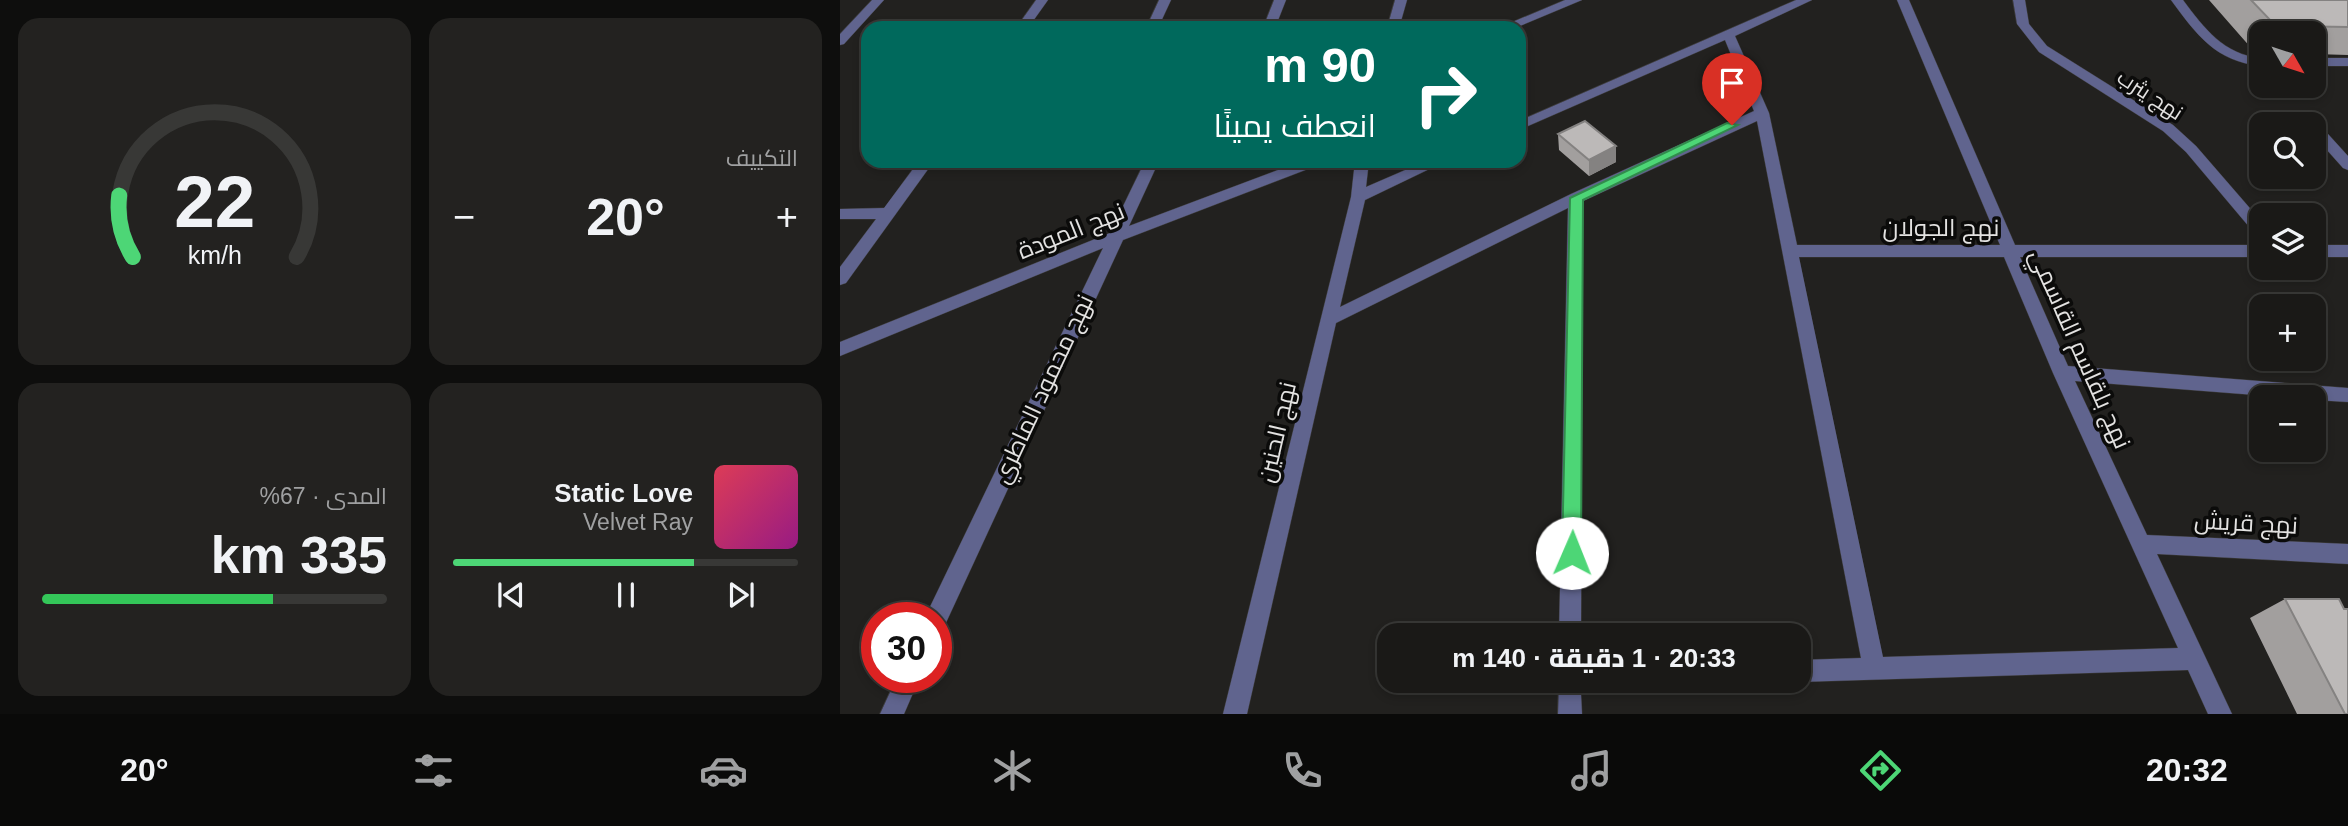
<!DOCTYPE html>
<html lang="ar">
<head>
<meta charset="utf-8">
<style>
  body { margin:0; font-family:Helvetica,Cairo,sans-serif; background:#232220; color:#f1f3f6; direction:rtl; height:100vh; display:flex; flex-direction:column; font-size:26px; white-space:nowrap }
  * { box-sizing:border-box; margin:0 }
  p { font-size:23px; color:#9fa0a1 }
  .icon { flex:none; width:38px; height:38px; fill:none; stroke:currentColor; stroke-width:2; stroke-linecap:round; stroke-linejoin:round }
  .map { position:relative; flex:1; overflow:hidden; direction:ltr }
  .side { display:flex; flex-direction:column; gap:18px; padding:18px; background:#0e0e0d; width:840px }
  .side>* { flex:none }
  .guide { position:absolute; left:21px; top:21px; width:665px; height:147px; border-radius:21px; box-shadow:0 4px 10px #0003,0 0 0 2px #383836; direction:rtl; background:#00695c; color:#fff; overflow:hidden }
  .needle { width:46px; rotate:129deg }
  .controls { position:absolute; left:1409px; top:21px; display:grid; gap:14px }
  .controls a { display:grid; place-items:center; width:77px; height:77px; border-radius:14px; background:#1a1917; box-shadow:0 4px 10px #0003,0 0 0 2px #383836; font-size:35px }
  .speed { position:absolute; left:21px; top:602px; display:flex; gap:14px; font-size:35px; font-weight:700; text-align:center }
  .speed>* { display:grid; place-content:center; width:91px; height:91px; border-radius:50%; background:#1a1917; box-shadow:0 4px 10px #0003,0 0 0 2px #383836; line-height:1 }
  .speed .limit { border:10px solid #d22; background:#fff; color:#111 }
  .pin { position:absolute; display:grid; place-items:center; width:60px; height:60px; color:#fff; margin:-72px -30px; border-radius:50% 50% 50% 0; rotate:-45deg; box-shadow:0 0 7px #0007 }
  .pin .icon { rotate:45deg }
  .me { position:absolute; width:77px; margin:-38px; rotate:1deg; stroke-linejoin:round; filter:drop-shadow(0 0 5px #0008) }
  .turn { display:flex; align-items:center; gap:24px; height:147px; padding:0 35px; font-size:32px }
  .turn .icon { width:91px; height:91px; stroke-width:2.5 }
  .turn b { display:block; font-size:49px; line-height:60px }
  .big { font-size:52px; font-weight:800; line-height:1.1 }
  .side .tile { flex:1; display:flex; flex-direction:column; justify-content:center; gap:10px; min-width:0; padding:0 24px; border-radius:21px; background:#232220 }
  .side .dial { align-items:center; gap:0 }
  .dial svg { height:182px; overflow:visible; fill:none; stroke:#383836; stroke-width:7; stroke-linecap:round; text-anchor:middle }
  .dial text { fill:#f1f3f6; stroke:none }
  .song { display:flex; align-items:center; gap:21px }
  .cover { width:84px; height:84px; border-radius:10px; background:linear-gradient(135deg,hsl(350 70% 55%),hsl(310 70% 35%)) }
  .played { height:7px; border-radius:4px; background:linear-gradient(90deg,#4dd676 70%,#383836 70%) }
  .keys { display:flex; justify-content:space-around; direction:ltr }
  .heat { display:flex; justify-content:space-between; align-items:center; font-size:38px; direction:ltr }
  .charge { height:10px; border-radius:5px; background:linear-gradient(90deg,#34c759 67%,#383836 0) }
  .side .tiles { flex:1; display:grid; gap:18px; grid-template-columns:repeat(2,1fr) }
  .trip { position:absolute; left:537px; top:623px; width:434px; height:70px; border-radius:21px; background:#1a1917; box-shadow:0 4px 10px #0003,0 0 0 2px #383836; font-weight:800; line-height:70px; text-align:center; direction:rtl }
  .tabs { display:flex; height:112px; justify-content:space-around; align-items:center; background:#0a0a09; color:#9fa0a1 }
  .tabs .icon { width:49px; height:49px }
  .tabs .on { color:#4dd676 }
  .tabs b { font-size:32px; color:#f1f3f6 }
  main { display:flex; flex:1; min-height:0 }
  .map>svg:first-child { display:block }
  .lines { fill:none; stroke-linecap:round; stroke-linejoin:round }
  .street-casing { stroke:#3d3c3a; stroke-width:1 }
  .street { fill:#60648e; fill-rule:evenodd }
  .wall { fill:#a29f9e }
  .shaded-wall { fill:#848281 }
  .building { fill:#bcb9b8; stroke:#848281; stroke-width:2 }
  .route { fill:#4dd676; stroke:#328b4d; stroke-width:2 }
  .labels { text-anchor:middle; stroke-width:7; stroke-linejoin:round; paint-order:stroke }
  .far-street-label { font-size:21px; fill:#e3e2e1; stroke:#0b0b0a }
  .street-label { font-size:24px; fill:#e3e2e1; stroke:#0b0b0a }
</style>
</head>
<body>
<main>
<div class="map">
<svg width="1508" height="714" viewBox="0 0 1508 714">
  <rect width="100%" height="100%" fill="#22211f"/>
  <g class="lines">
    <g class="street-casing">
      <path id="street" d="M32,0H44L4,44L0,45V34Z
        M196,0H208L188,28H176Z
        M319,0H331L318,28H306Z
        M434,0H446L435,28H423Z
        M555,0H567L559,28H547Z
        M725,0H742L675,28H658Z
        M956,0H972L895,36L929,113L957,245H1160L1057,0H1069L1175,245H1421V257H1180L1228,366L1508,388V402L1474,400V397H1441L1235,381L1307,535L1508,544V564L1317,554L1392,714H1368L1348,670L959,682L955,681H959V660L1021,658L917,121L743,201L741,635H719L728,208L496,323L407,714H383L511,197L515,161H529L526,187L586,161H606L525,200L500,307L731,194L914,111L885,40L679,130V121ZM959,257H1164L1213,373L1338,648L1043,657Z
        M1173,0H1185L1189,24L1207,46L1333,125L1356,146L1421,221V236L1416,235L1346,152L1323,131L1199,52L1177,24Z
        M1331,0H1343C1364,28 1384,55 1421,58V66C1375,61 1357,35 1331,0Z
        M1474,58H1508V66H1474Z
        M1483,133L1488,134L1508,156V170L1503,168L1478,140V134Z
        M79,161H94L6,283L0,285V267L36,219H0V209L44,208Z
        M305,161H319L289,226L462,161H483L481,164L283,240L104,627L96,630V618H86L88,611L263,248L0,356V342L270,233Z
        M1474,245H1508V257H1474Z
        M57,677H80L64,714H40Z
        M719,681H787L784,689L776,692L741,694L742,714H718Z"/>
    </g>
    <use href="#street" class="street"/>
  </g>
  <path class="wall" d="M1369,0H1508V55L1474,54V33H1421V52L1412,49Z
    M718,134L776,146V162L749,176L719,150Z
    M1445,599L1504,609L1508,714H1457L1410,618Z"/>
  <path class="shaded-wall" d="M776,146V162L749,176V160Z"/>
  <path class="building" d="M1411,0H1508V27L1444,26L1431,21Z
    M745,121L776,146L749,160L718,134Z
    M1445,599H1499L1504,609H1508V714H1505Z"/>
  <path class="route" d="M887,123L898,125L743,200L741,553L738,559L732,562L725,559L722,553L730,198Z"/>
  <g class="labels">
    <g class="far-street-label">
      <text transform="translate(1310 95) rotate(33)" y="7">نهج يثرب</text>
    </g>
    <g class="street-label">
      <text x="1101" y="236">نهج الجولان</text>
      <text transform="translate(231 231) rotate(-22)" y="8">نهج المودة</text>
      <text transform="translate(1240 349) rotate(66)" y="8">نهج بلقاسم القاسمي</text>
      <text transform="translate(203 389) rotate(-65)" y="8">نهج محمود الماطري</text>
      <text transform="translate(437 432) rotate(-77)" y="8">نهج الحنين</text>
      <text transform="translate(1406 523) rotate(3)" y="8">نهج قريش</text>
    </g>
  </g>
</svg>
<div class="controls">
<a><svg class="needle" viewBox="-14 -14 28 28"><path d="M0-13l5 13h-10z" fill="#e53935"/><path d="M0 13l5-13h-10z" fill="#9fa0a1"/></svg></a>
<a><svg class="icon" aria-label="search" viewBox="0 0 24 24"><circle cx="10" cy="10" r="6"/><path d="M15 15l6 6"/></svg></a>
<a><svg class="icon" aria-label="layers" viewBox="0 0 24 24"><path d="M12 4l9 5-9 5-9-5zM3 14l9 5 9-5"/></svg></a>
<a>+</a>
<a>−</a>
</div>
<div class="speed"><div class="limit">30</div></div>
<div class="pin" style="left:892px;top:125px;background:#d93025"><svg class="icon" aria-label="arrive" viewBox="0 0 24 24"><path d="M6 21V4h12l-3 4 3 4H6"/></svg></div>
<svg class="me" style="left:732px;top:553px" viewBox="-20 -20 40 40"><circle r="19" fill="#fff"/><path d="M0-13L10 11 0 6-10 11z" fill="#4dd676"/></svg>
<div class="trip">20:33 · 1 دقيقة · 140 m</div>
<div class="guide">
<div class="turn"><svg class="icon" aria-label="right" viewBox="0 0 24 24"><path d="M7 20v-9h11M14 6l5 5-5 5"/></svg><div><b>90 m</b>انعطف يمينًا</div></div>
</div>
</div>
<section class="side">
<div class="tiles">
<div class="tile"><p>التكييف</p>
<div class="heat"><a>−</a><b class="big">20°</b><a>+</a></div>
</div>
<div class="tile dial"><svg viewBox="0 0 100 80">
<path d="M14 69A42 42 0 1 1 86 69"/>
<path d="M14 69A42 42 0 0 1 8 42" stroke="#4dd676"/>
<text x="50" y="56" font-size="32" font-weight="700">22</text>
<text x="50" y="72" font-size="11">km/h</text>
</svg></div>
<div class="tile">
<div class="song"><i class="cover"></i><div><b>Static Love</b><p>Velvet Ray</p></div></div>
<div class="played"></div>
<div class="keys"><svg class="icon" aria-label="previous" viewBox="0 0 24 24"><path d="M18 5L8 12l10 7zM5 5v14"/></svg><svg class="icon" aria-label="pause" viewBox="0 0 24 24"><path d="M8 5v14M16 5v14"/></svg><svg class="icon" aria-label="next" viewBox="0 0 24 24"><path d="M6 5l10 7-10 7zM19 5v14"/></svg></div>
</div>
<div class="tile"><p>المدى · 67%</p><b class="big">335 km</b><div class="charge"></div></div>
</div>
</section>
</main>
<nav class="tabs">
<b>20:32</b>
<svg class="icon on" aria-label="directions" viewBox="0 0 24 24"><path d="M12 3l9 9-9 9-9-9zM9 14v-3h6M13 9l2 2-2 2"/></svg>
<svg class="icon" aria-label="music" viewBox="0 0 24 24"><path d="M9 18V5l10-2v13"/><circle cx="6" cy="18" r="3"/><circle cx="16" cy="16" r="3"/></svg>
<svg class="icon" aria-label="phone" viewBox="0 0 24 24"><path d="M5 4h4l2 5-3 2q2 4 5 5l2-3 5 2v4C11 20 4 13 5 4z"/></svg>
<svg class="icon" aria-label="climate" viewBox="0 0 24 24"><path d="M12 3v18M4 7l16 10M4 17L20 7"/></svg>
<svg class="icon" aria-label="car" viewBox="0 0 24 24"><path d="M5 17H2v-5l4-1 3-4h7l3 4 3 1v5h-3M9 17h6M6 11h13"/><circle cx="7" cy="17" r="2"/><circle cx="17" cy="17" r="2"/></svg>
<svg class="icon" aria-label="filters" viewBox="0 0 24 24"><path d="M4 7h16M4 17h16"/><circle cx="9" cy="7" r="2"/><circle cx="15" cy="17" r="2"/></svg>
<b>20°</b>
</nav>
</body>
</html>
